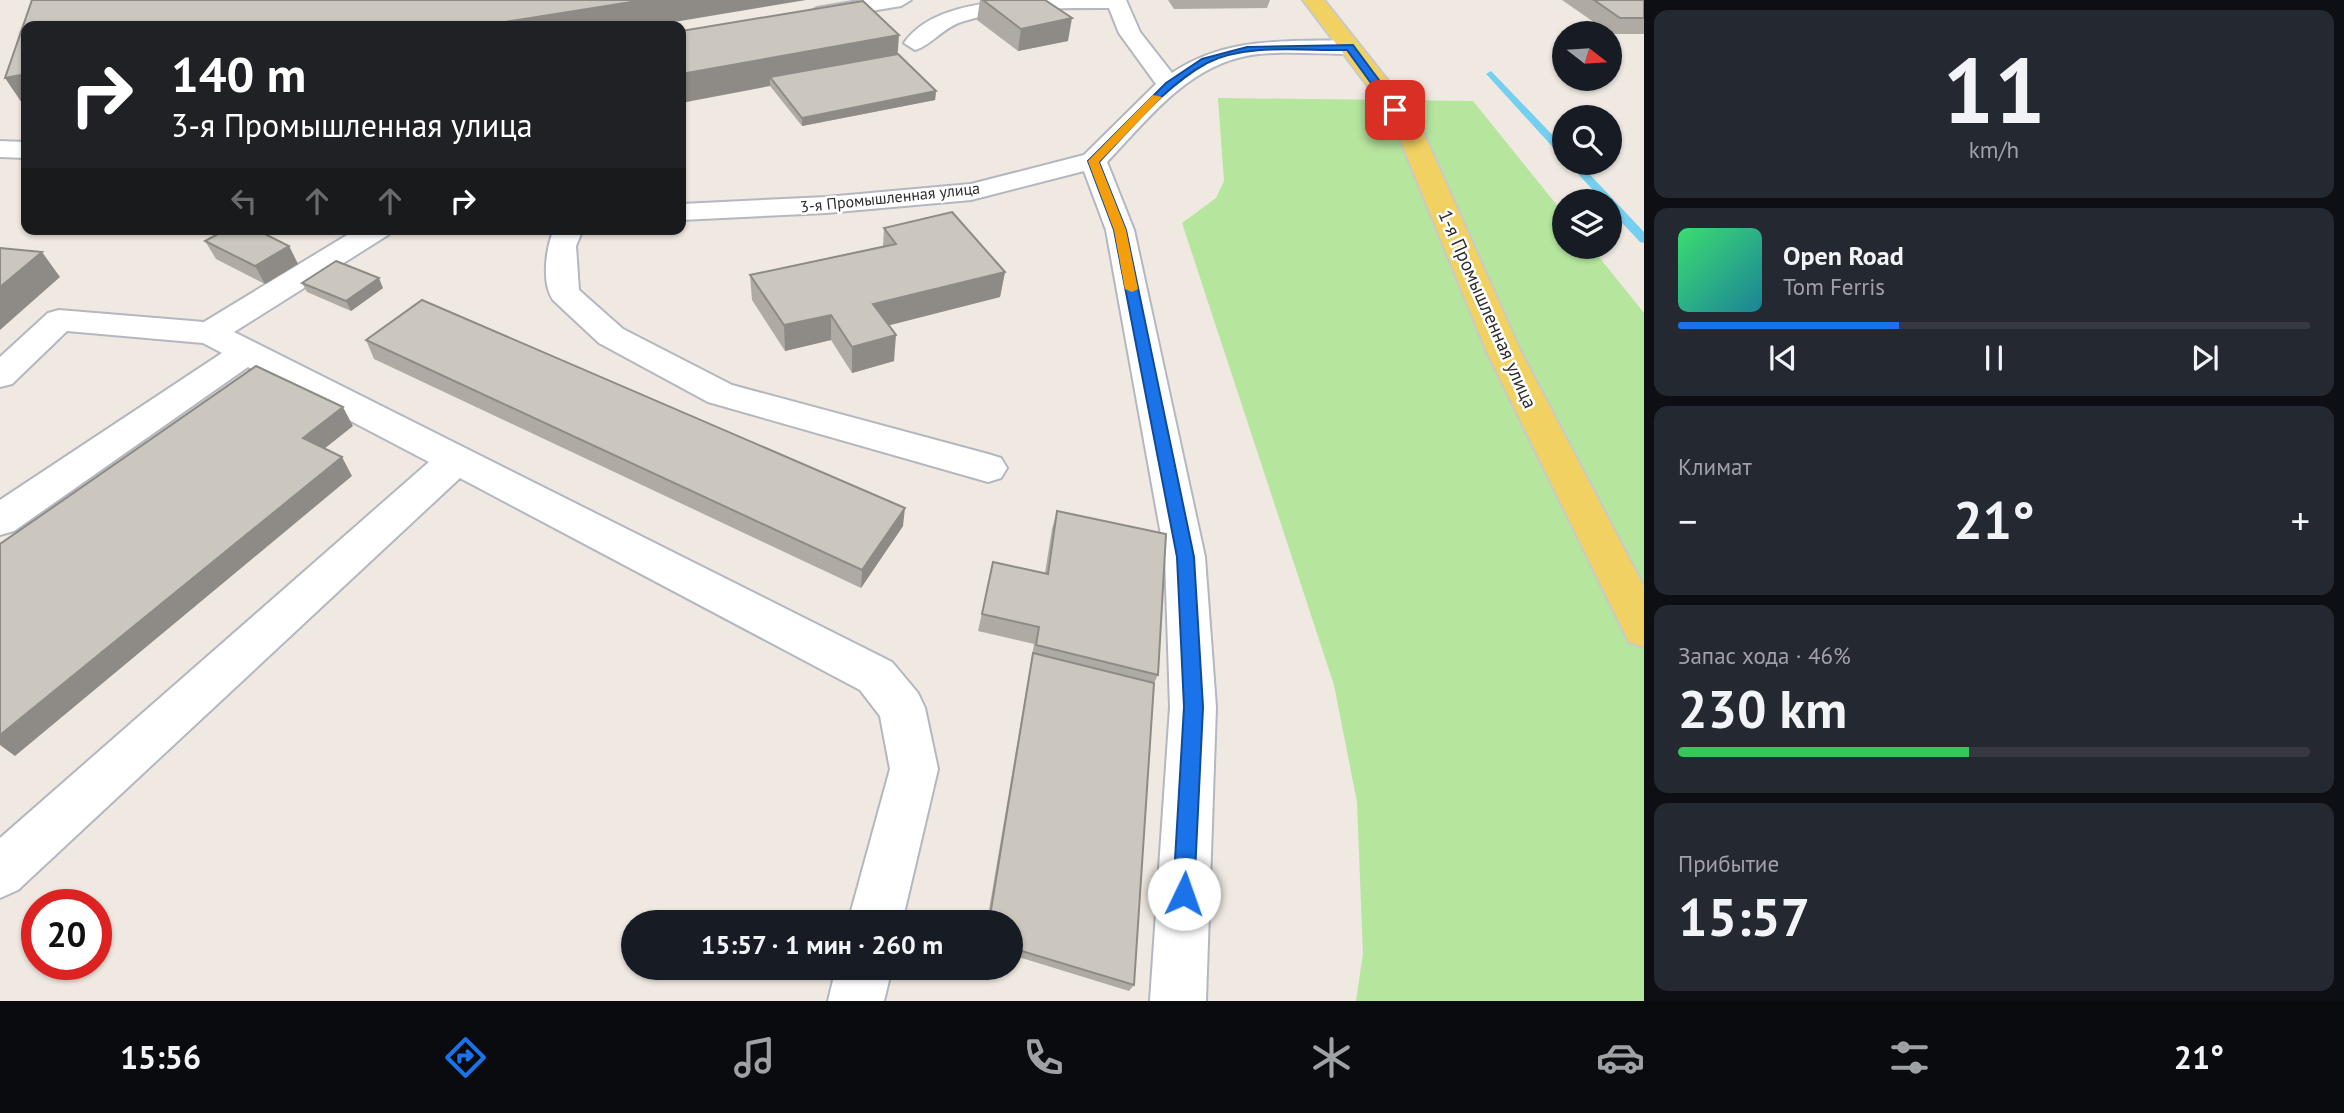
<!DOCTYPE html>
<html lang="ru">
<head>
<meta charset="utf-8">
<style>
  body { margin:0; font-family:"PT Sans",sans-serif; background:#242831; color:#f1f3f6; height:100vh; display:flex; flex-direction:column; font-size:26px; white-space:nowrap }
  * { box-sizing:border-box; margin:0 }
  p { font-size:23px; color:#9ea1a6 }
  .icon { flex:none; width:38px; height:38px; fill:none; stroke:currentColor; stroke-width:2; stroke-linecap:round; stroke-linejoin:round }
  .map { position:relative; flex:1; overflow:hidden }
  .sheet { display:flex; flex-direction:column; gap:10px; padding:10px; background:#0d0f14; width:700px }
  .sheet>* { flex:none }
  .hud { position:absolute; left:21px; top:21px; width:665px; height:214px; border-radius:14px; box-shadow:0 2px 5px #0004; background:#202124; color:#fff; overflow:hidden }
  .needle { width:46px; rotate:107deg }
  .buttons { position:absolute; left:1552px; top:21px; display:grid; gap:14px }
  .buttons a { display:grid; place-items:center; width:70px; height:70px; border-radius:50%; background:#171b24; box-shadow:0 2px 5px #0004; font-size:35px }
  .speed { position:absolute; left:21px; top:889px; display:flex; gap:14px; font-size:35px; font-weight:700; text-align:center }
  .speed>* { display:grid; place-content:center; width:91px; height:91px; border-radius:50%; background:#171b24; box-shadow:0 2px 5px #0004; line-height:1 }
  .speed .limit { border:10px solid #d22; background:#fff; color:#111 }
  .pin { position:absolute; display:grid; place-items:center; width:60px; height:60px; color:#fff; margin:-30px; border-radius:14px; box-shadow:0 4px 10px #0006 }
  .me { position:absolute; width:77px; margin:-38px; rotate:3deg; stroke-linejoin:round; filter:drop-shadow(0 0 5px #0008) }
  .turn { display:flex; align-items:center; gap:24px; height:147px; padding:0 35px; font-size:32px }
  .turn .icon { width:91px; height:91px; stroke-width:2.5 }
  .turn b { display:block; font-size:49px; line-height:60px }
  .lanes { display:flex; align-items:center; height:66px; padding:0 35px; background:#0003; justify-content:center; gap:35px; direction:ltr }
  .lanes .off { opacity:.35 }
  .big { font-size:52px; font-weight:600; line-height:1.1 }
  .sheet .card { flex:1; display:flex; flex-direction:column; justify-content:center; gap:10px; min-width:0; padding:0 24px; border-radius:14px; background:#242831 }
  .sheet .dial { align-items:center; gap:0 }
  .dial b { font-size:91px; line-height:1 }
  .song { display:flex; align-items:center; gap:21px }
  .cover { width:84px; height:84px; border-radius:10px; background:linear-gradient(135deg,hsl(140 70% 55%),hsl(190 70% 35%)) }
  .played { height:7px; border-radius:4px; background:linear-gradient(90deg,#1a73e8 35%,#363941 35%) }
  .keys { display:flex; justify-content:space-around; direction:ltr }
  .heat { display:flex; justify-content:space-between; align-items:center; font-size:38px; direction:ltr }
  .charge { height:10px; border-radius:5px; background:linear-gradient(90deg,#34c759 46%,#363941 0) }
  .trip { position:absolute; left:621px; top:910px; width:402px; height:70px; border-radius:35px; background:#171b24; box-shadow:0 2px 5px #0004; font-weight:600; line-height:70px; text-align:center }
  .dock { display:flex; height:112px; justify-content:space-around; align-items:center; background:#090b0e; color:#9ea1a6 }
  .dock .icon { width:49px; height:49px }
  .dock .active { color:#1a73e8 }
  .dock b { font-size:32px; color:#f1f3f6 }
  main { display:flex; flex:1; min-height:0 }
  .map>svg:first-child { display:block }
  .green { fill:#b6e59e }
  .lines { fill:none; stroke-linecap:round; stroke-linejoin:round }
  .stream { fill:#75cff0; fill-rule:evenodd }
  .minor-casing { stroke:#b4b7c1; stroke-width:4 }
  .major-casing { stroke:#c9c9c9; stroke-width:4 }
  .minor { fill:#fff; fill-rule:evenodd }
  .major { fill:#f2d163; fill-rule:evenodd }
  .wall { fill:#afaba4 }
  .shaded-wall { fill:#8e8b86 }
  .building { fill:#cbc7bf; stroke:#8e8b86; stroke-width:2 }
  .route { fill:#1a73e8; stroke:#114b97; stroke-width:2 }
  .slow { fill:#f59e0b }
  .labels { text-anchor:middle; stroke-width:5; stroke-linejoin:round; paint-order:stroke }
  .far-street-label { font-size:16px; fill:#2e2e2e; stroke:#fff }
  .street-label { font-size:19px; fill:#2e2e2e; stroke:#fff }
</style>
</head>
<body>
<main>
<div class="map">
<svg width="1644" height="1001" viewBox="0 0 1644 1001">
  <rect width="100%" height="100%" fill="#efe9e1"/>
  <path class="green" d="M1218,98L1473,101L1564,214V247H1591L1644,313V1001H1356L1363,954L1357,802L1334,685L1182,223L1216,198L1224,181Z"/>
  <g class="lines">
    <path class="stream" d="M1491,71L1564,147V156L1560,155L1488,76L1486,74Z
      M1568,163H1579L1644,232V243L1640,242L1610,210V201H1603Z"/>
    <g class="minor-casing">
      <path id="minor" d="M864,0H911L901,6L817,20L806,14L817,8Z
        M1008,0H1126L1140,32L1172,73C1228,36 1284,42 1349,40L1360,47L1349,54C1316,54 1278,50 1246,56C1186,68 1147,120 1107,162L1134,230L1205,557L1216,707L1206,1001H1150L1170,707L1165,557L1106,230L1084,171L971,200L826,213L681,220V204L826,197L971,184L1084,155L1156,84L1119,33L1109,8C1060,8 1008,7 961,22C943,28 930,46 915,50L904,43C926,11 972,5 1008,0Z
        M0,141L26,142V158L0,157Z
        M357,229H392L388,235L234,332L892,662L918,693L925,708L938,769L902,922H848L890,769L880,716L860,690L460,478L18,890L0,898V838L429,462L248,367L14,531L0,535V500L222,353L203,343L67,331L12,384L0,387V357L48,313L59,310L204,322Z
        M554,229H583L576,246L579,290L623,329L732,385L988,454L1001,458L1007,468L1001,478L988,482L708,402L599,343L553,300C541,282 546,248 554,229Z
        M836,968H892L884,1001H828Z"/>
    </g>
    <g class="major-casing">
      <path id="major" d="M1303,0H1324L1389,82L1423,132L1521,352L1644,587V647L1629,642L1487,352L1397,132L1371,90Z"/>
    </g>
    <use href="#minor" class="minor"/>
    <use href="#major" class="major"/>
  </g>
  <path class="wall" d="M980,0H1045L1068,41L1018,51L977,20Z
    M1168,0H1270L1267,8L1174,9Z
    M1562,0H1644V34H1611Z
    M681,31L898,54L936,91L935,100L802,126L770,86Z
    M884,228L1005,272L1000,297L888,325L894,361L852,373L831,340L785,351L752,300L750,275L883,246Z
    M205,241L289,246L298,264L265,284L216,259Z
    M302,283L383,288L351,311L307,292Z
    M366,340L903,526L861,588L374,359Z
    M1057,511L1158,675L1154,683L1134,985L1129,991L1012,955V922H987L1034,644L978,631L993,562L1045,573L1052,529Z"/>
  <path class="shaded-wall" d="M644,0H806L650,26H480Z
    M1072,18L1068,41L1018,51L1021,29Z
    M899,35L897,63L770,77V86L681,103V74Z
    M26,74V106H24L5,78Z
    M936,91L935,100L802,126V118Z
    M289,246L298,264L265,284L255,266Z
    M42,252L60,277L0,330V287Z
    M1005,272L1000,297L871,330L873,304Z
    M379,278L383,288L351,311L346,301Z
    M831,315V340L785,351L784,325Z
    M896,335L894,361L852,373V347Z
    M343,407L353,426L314,457L303,438Z
    M342,457L352,476L15,756L0,745V735Z
    M905,508L903,526L861,588L862,570Z"/>
  <path class="building" d="M32,0H644L480,26H26V74L5,78Z
    M983,0H1045L1072,18L1021,29Z
    M1594,0H1644V18H1620Z
    M863,1L899,35L681,74V31Z
    M898,54L936,91L802,118L770,77Z
    M952,212L1005,272L873,304L896,335L852,347L831,315L784,325L750,275L896,244L884,228Z
    M227,229H255L289,246L255,266L205,241Z
    M0,248L42,252L0,287Z
    M336,261L379,278L346,301L302,283Z
    M422,300L905,508L862,570L366,340Z
    M256,366L343,407L303,438L342,457L0,735V544Z
    M1057,511L1166,534L1158,675L1036,645L1039,627L982,614L993,562L1048,574Z
    M1033,653L1154,683L1134,985L1012,948V922H989Z"/>
  <path class="route" d="M1353,45L1399,107V112H1392L1347,50C1304,51 1246,43 1207,63C1165,86 1132,128 1099,162L1126,230L1194,557L1203,707L1194,894L1191,902L1184,905L1176,902L1173,894L1184,707L1177,557L1114,230L1088,161L1166,83L1202,59L1247,47Z"/>
  <path class="slow" d="M1153,95L1162,97L1099,162L1126,230L1138,289L1132,292L1125,289L1114,230L1088,161Z"/>
  <g class="labels">
    <g class="far-street-label">
      <text transform="translate(890 197) rotate(-6)" y="6">3-я Промышленная улица</text>
    </g>
    <g class="street-label">
      <text transform="translate(1488 309) rotate(66)" y="7">1-я Промышленная улица</text>
    </g>
  </g>
</svg>
<div class="buttons">
<a><svg class="needle" viewBox="-14 -14 28 28"><path d="M0-13l5 13h-10z" fill="#e53935"/><path d="M0 13l5-13h-10z" fill="#9ea1a6"/></svg></a>
<a><svg class="icon" aria-label="search" viewBox="0 0 24 24"><circle cx="10" cy="10" r="6"/><path d="M15 15l6 6"/></svg></a>
<a><svg class="icon" aria-label="layers" viewBox="0 0 24 24"><path d="M12 4l9 5-9 5-9-5zM3 14l9 5 9-5"/></svg></a>
</div>
<div class="speed"><div class="limit">20</div></div>
<div class="pin" style="left:1395px;top:110px;background:#d93025"><svg class="icon" aria-label="arrive" viewBox="0 0 24 24"><path d="M6 21V4h12l-3 4 3 4H6"/></svg></div>
<svg class="me" style="left:1184px;top:894px" viewBox="-20 -20 40 40"><circle r="19" fill="#fff"/><path d="M0-13L10 11 0 6-10 11z" fill="#1a73e8"/></svg>
<div class="trip">15:57 · 1 мин · 260 m</div>
<div class="hud">
<div class="turn"><svg class="icon" aria-label="right" viewBox="0 0 24 24"><path d="M7 20v-9h11M14 6l5 5-5 5"/></svg><div><b>140 m</b>3-я Промышленная улица</div></div>
<div class="lanes"><svg class="icon off" aria-label="left" viewBox="0 0 24 24"><path d="M17 20v-9H6M10 6l-5 5 5 5"/></svg><svg class="icon off" aria-label="ahead" viewBox="0 0 24 24"><path d="M12 20V5M6 11l6-6 6 6"/></svg><svg class="icon off" aria-label="ahead" viewBox="0 0 24 24"><path d="M12 20V5M6 11l6-6 6 6"/></svg><svg class="icon" aria-label="right" viewBox="0 0 24 24"><path d="M7 20v-9h11M14 6l5 5-5 5"/></svg></div>
</div>
</div>
<section class="sheet">
<div class="card dial"><b>11</b><p>km/h</p></div>
<div class="card">
<div class="song"><i class="cover"></i><div><b>Open Road</b><p>Tom Ferris</p></div></div>
<div class="played"></div>
<div class="keys"><svg class="icon" aria-label="previous" viewBox="0 0 24 24"><path d="M18 5L8 12l10 7zM5 5v14"/></svg><svg class="icon" aria-label="pause" viewBox="0 0 24 24"><path d="M8 5v14M16 5v14"/></svg><svg class="icon" aria-label="next" viewBox="0 0 24 24"><path d="M6 5l10 7-10 7zM19 5v14"/></svg></div>
</div>
<div class="card"><p>Климат</p>
<div class="heat"><a>−</a><b class="big">21°</b><a>+</a></div>
</div>
<div class="card"><p>Запас хода · 46%</p><b class="big">230 km</b><div class="charge"></div></div>
<div class="card"><p>Прибытие</p><b class="big">15:57</b></div>
</section>
</main>
<nav class="dock">
<b>15:56</b>
<svg class="icon active" aria-label="directions" viewBox="0 0 24 24"><path d="M12 3l9 9-9 9-9-9zM9 14v-3h6M13 9l2 2-2 2"/></svg>
<svg class="icon" aria-label="music" viewBox="0 0 24 24"><path d="M9 18V5l10-2v13"/><circle cx="6" cy="18" r="3"/><circle cx="16" cy="16" r="3"/></svg>
<svg class="icon" aria-label="phone" viewBox="0 0 24 24"><path d="M5 4h4l2 5-3 2q2 4 5 5l2-3 5 2v4C11 20 4 13 5 4z"/></svg>
<svg class="icon" aria-label="climate" viewBox="0 0 24 24"><path d="M12 3v18M4 7l16 10M4 17L20 7"/></svg>
<svg class="icon" aria-label="car" viewBox="0 0 24 24"><path d="M5 17H2v-5l4-1 3-4h7l3 4 3 1v5h-3M9 17h6M6 11h13"/><circle cx="7" cy="17" r="2"/><circle cx="17" cy="17" r="2"/></svg>
<svg class="icon" aria-label="filters" viewBox="0 0 24 24"><path d="M4 7h16M4 17h16"/><circle cx="9" cy="7" r="2"/><circle cx="15" cy="17" r="2"/></svg>
<b>21°</b>
</nav>
</body>
</html>
